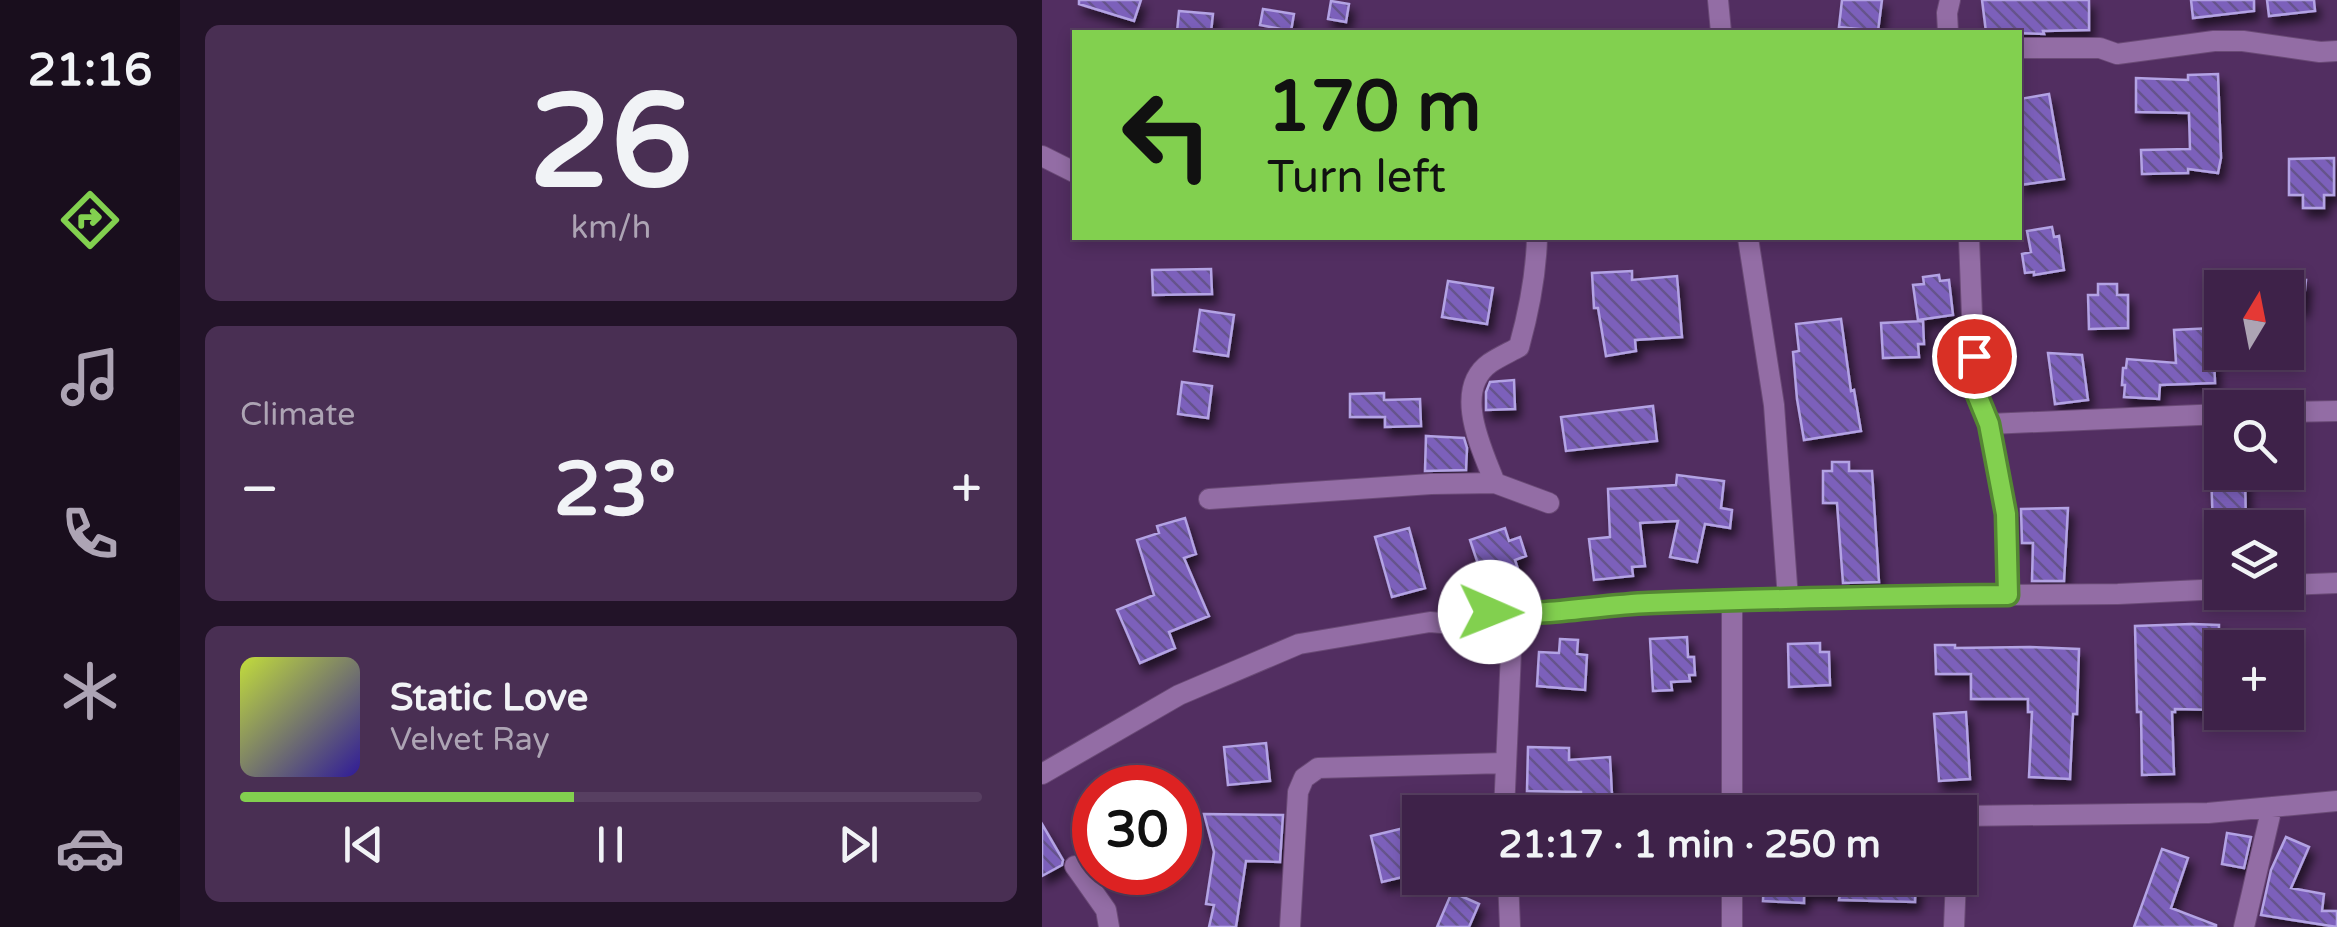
<!DOCTYPE html>
<html lang="en">
<head>
<meta charset="utf-8">
<style>
  body { margin:0; font-family:"Varela Round",sans-serif; background:#492f53; color:#f1f3f6; height:100vh; display:flex; flex-direction:column; font-size:38px; white-space:nowrap }
  * { box-sizing:border-box; margin:0 }
  p { font-size:32px; color:#ada4b4 }
  .icon { flex:none; width:55px; height:55px; fill:none; stroke:currentColor; stroke-width:2; stroke-linecap:round; stroke-linejoin:round }
  .map { position:relative; flex:1; overflow:hidden }
  .side { display:flex; flex-direction:column; gap:25px; padding:25px; background:#221328; width:862px }
  .side>* { flex:none }
  .hud { position:absolute; left:30px; top:30px; width:950px; height:210px; border-radius:0px; box-shadow:0 5px 15px #0003,0 0 0 2px #573f61; background:#82d04f; color:#111; overflow:hidden }
  .needle { width:65px; rotate:10deg }
  .controls { position:absolute; left:1162px; top:270px; display:grid; gap:20px }
  .controls a { display:grid; place-items:center; width:100px; height:100px; border-radius:0px; background:#3e2249; box-shadow:0 5px 15px #0003,0 0 0 2px #573f61; font-size:50px }
  .speed { position:absolute; left:30px; top:765px; display:flex; gap:20px; font-size:50px; font-weight:700; text-align:center }
  .speed>* { display:grid; place-content:center; width:130px; height:130px; border-radius:50%; background:#3e2249; box-shadow:0 5px 15px #0003,0 0 0 2px #573f61; line-height:1 }
  .speed .limit { border:15px solid #d22; background:#fff; color:#111 }
  .pin { position:absolute; display:grid; place-items:center; width:85px; height:85px; color:#fff; margin:-42px; border:5px solid #fff; border-radius:50%; box-shadow:0 2px 10px #0007 }
  .me { position:absolute; width:110px; margin:-55px; rotate:91deg; stroke-linejoin:round; filter:drop-shadow(0 0 8px #0008) }
  .turn { display:flex; align-items:center; gap:35px; height:210px; padding:0 30px; font-size:45px }
  .turn .icon { width:130px; height:130px; stroke-width:2.5 }
  .turn b { display:block; font-size:70px; line-height:85px }
  .big { font-size:75px; font-weight:700; line-height:1.1 }
  .side .card { flex:1; display:flex; flex-direction:column; justify-content:center; gap:15px; min-width:0; padding:0 35px; border-radius:15px; background:#492f53 }
  .side .dial { align-items:center; gap:0 }
  .dial b { font-size:130px; line-height:1 }
  .song { display:flex; align-items:center; gap:30px }
  .cover { width:120px; height:120px; border-radius:15px; background:linear-gradient(135deg,hsl(70 70% 55%),hsl(250 70% 35%)) }
  .played { height:10px; border-radius:5px; background:linear-gradient(90deg,#82d04f 45%,#573f61 45%) }
  .keys { display:flex; justify-content:space-around; direction:ltr }
  .heat { display:flex; justify-content:space-between; align-items:center; font-size:55px; direction:ltr }
  .trip { position:absolute; left:360px; top:795px; width:575px; height:100px; border-radius:0px; background:#3e2249; box-shadow:0 5px 15px #0003,0 0 0 2px #573f61; font-weight:700; line-height:100px; text-align:center }
  main { display:flex; flex:1; min-height:0 }
  .dock { display:flex; flex-direction:column; width:180px; justify-content:space-around; align-items:center; background:#190e1d; color:#ada4b4 }
  .dock .icon { width:70px; height:70px }
  .dock .on { color:#82d04f }
  .dock b { font-size:45px; color:#f1f3f6 }
  .map>svg:first-child { display:block }
  .building { fill:url(#building-back-hatch); stroke:#b3a3e4; stroke-width:2.5; filter:url(#shadow) }
  .lines { fill:none; stroke-linecap:round; stroke-linejoin:round }
  .minor-casing { stroke:#6a4a76; stroke-width:22 }
  .minor { stroke:#936da5; stroke-width:20 }
  .route-casing { stroke:#548733; stroke-width:25 }
  .route { stroke:#82d04f; stroke-width:18 }
</style>
</head>
<body>
<main>
<nav class="dock">
<b>21:16</b>
<svg class="icon on" aria-label="directions" viewBox="0 0 24 24"><path d="M12 3l9 9-9 9-9-9zM9 14v-3h6M13 9l2 2-2 2"/></svg>
<svg class="icon" aria-label="music" viewBox="0 0 24 24"><path d="M9 18V5l10-2v13"/><circle cx="6" cy="18" r="3"/><circle cx="16" cy="16" r="3"/></svg>
<svg class="icon" aria-label="phone" viewBox="0 0 24 24"><path d="M5 4h4l2 5-3 2q2 4 5 5l2-3 5 2v4C11 20 4 13 5 4z"/></svg>
<svg class="icon" aria-label="climate" viewBox="0 0 24 24"><path d="M12 3v18M4 7l16 10M4 17L20 7"/></svg>
<svg class="icon" aria-label="car" viewBox="0 0 24 24"><path d="M5 17H2v-5l4-1 3-4h7l3 4 3 1v5h-3M9 17h6M6 11h13"/><circle cx="7" cy="17" r="2"/><circle cx="17" cy="17" r="2"/></svg>
</nav>
<section class="side">
<div class="card dial"><b>26</b><p>km/h</p></div>
<div class="card"><p>Climate</p>
<div class="heat"><a>−</a><b class="big">23°</b><a>+</a></div>
</div>
<div class="card">
<div class="song"><i class="cover"></i><div><b>Static Love</b><p>Velvet Ray</p></div></div>
<div class="played"></div>
<div class="keys"><svg class="icon" aria-label="previous" viewBox="0 0 24 24"><path d="M18 5L8 12l10 7zM5 5v14"/></svg><svg class="icon" aria-label="pause" viewBox="0 0 24 24"><path d="M8 5v14M16 5v14"/></svg><svg class="icon" aria-label="next" viewBox="0 0 24 24"><path d="M6 5l10 7-10 7zM19 5v14"/></svg></div>
</div>
</section>
<div class="map">
<svg width="1295" height="927" viewBox="0 0 1295 927">
  <defs>
    <pattern id="building-back-hatch" width="6" height="6" patternUnits="userSpaceOnUse" patternTransform="scale(2.5)"><rect width="6" height="6" fill="#7c61bb"/><path d="M-1 5l2 2M0 0l6 6M5-1l2 2" fill="none" stroke="#65538c"/></pattern>
    <filter id="shadow"><feDropShadow dx="4.5" dy="8" stdDeviation="5" flood-color="#0009"/></filter>
  </defs>
  <rect width="100%" height="100%" fill="#522e61"/>
  <path class="building" d="M37,0H99L92,21L37,4Z
    M800,0H840L836,31L797,27Z
    M940,0H1047V30L1001,31L1002,34L944,32Z
    M1149,0H1212V11L1151,18Z
    M1225,0H1272L1273,11L1227,16Z
    M289,1L307,4L304,22L286,19Z
    M221,9L252,14L249,31L218,25Z
    M137,11L171,14L169,32H135Z
    M1176,74L1179,158L1176,173L1146,169V173L1100,174L1099,150L1148,149L1147,113L1094,112V78L1146,80V75Z
    M1007,94L1022,179L978,185V99Z
    M1292,158V195H1282V208H1261V195H1247V159Z
    M1010,227L1012,237L1017,236L1022,270L992,275V272L983,273L980,254L989,252L985,231Z
    M169,269L170,294L111,295L110,270Z
    M590,271V280L635,276L640,337L593,340L594,351L564,356L556,308H552L550,273Z
    M897,275L898,281L907,280L911,315L876,320L871,285L882,284L881,277Z
    M1248,279L1264,280L1261,308L1246,307Z
    M406,281L451,288L445,324L400,317Z
    M1056,284H1075V295H1086V328L1047,329L1046,295H1056Z
    M158,310L192,315L186,356L152,351Z
    M799,319L809,391L812,390L819,431L762,440L755,399L751,352L757,351L754,324Z
    M881,321L882,344H876L877,357L841,358L839,323Z
    M1171,328L1173,383L1118,385L1117,399L1082,397L1083,385H1080L1081,368H1084L1085,359L1134,363L1132,330Z
    M1006,353L1040,355L1046,400L1013,404Z
    M472,380L473,409L444,410V392L448,382Z
    M140,382L170,386L166,418L136,414Z
    M342,393V400L378,399L379,426L343,427V417H308V394Z
    M611,406L615,441L524,451L519,417Z
    M384,436L422,438L425,448L424,470L383,471Z
    M790,462H807V471H830L837,582L801,583L795,503H781V471H790Z
    M1169,472H1203L1204,528H1171Z
    M635,475L682,481L679,508L690,510L688,528L663,524L655,562L628,557L636,521L598,523L603,566L590,567L591,576L552,580L547,539L568,537L566,489L634,485Z
    M1026,508L1022,581H990L991,543H980L979,509Z
    M143,518L154,554L142,558L167,616L127,632L133,648L98,663L75,610L112,595L95,540L117,533L115,526Z
    M367,528L383,588L350,597L333,537Z
    M463,528L467,541L478,537L484,556L473,560L481,585L447,597L428,540Z
    M1150,624L1177,625L1175,710L1133,709V712H1130L1132,774L1100,775L1099,712H1095L1093,626Z
    M645,637L646,657H652L653,675H647L648,681L629,682L630,690L611,691L608,639Z
    M518,639L536,640L535,654L545,655L543,690L495,686L497,652L517,653Z
    M778,643V652H787L788,685L747,687L746,644Z
    M893,645H913V648L988,647L1037,649L1035,714H1031L1028,779L987,777L990,712H986V699H929V674H894Z
    M924,712L928,779L897,781L892,714Z
    M224,743L228,781L186,785L182,747Z
    M486,747L527,748V760L568,757L570,795L539,797V792L485,791Z
    M162,814L241,815L238,862L204,861L194,927H167L172,905L164,904L172,852Z
    M0,824L21,860L20,865L0,876Z
    M362,828L373,874L340,882L329,836Z
    M1185,833L1209,837L1202,868L1180,864Z
    M1244,837L1267,847L1249,888L1282,894L1280,911H1295V927L1219,915L1229,870Z
    M1120,849L1146,858L1129,908L1174,925V927H1092Z
    M722,878H874L873,902L797,900L798,893L762,891V903L721,901Z
    M410,892L437,904L427,927H395Z"/>
  <g class="lines">
    <g class="minor-casing">
      <path id="minor" d="M676,0L679,32
        M906,32L905,13L908,0
        M978,48H1058L1075,54L1172,41H1201L1278,52L1295,51
        M0,156L32,172
        M706,238L732,405L746,599
        M927,238L933,393L947,424L964,514L966,595
        M1245,412L1295,411
        M947,424L1180,414
        M453,483C440,449 410,390 448,363C457,357 468,352 477,347C487,311 494,275 495,238
        M167,499L389,484L453,483L507,503
        M1245,585L1295,583
        M417,609L478,615L572,605L825,596L1076,594L1180,589
        M0,774L137,695L257,644L388,622L470,629L462,812
        M690,812V601
        M918,816L1166,813L1295,801
        M33,866L64,910L67,927
        M466,878L468,927
        M690,878V927
        M248,927L256,792L262,778L276,768L463,763
        M912,927L914,878
        M1202,927L1230,807"/>
    </g>
    <use href="#minor" class="minor"/>
  </g>
  <g class="lines">
    <g class="route-casing">
      <path id="route" d="M448,612C501,617 554,605 607,603C727,599 846,596 966,595L964,514L947,424L934,392L932,356"/>
    </g>
    <use href="#route" class="route"/>
  </g>
</svg>
<div class="controls">
<a><svg class="needle" viewBox="-14 -14 28 28"><path d="M0-13l5 13h-10z" fill="#e53935"/><path d="M0 13l5-13h-10z" fill="#ada4b4"/></svg></a>
<a><svg class="icon" aria-label="search" viewBox="0 0 24 24"><circle cx="10" cy="10" r="6"/><path d="M15 15l6 6"/></svg></a>
<a><svg class="icon" aria-label="layers" viewBox="0 0 24 24"><path d="M12 4l9 5-9 5-9-5zM3 14l9 5 9-5"/></svg></a>
<a>+</a>
</div>
<div class="speed"><div class="limit">30</div></div>
<div class="pin" style="left:932px;top:356px;background:#d93025"><svg class="icon" aria-label="arrive" viewBox="0 0 24 24"><path d="M6 21V4h12l-3 4 3 4H6"/></svg></div>
<svg class="me" style="left:448px;top:612px" viewBox="-20 -20 40 40"><circle r="19" fill="#fff"/><path d="M0-13L10 11 0 6-10 11z" fill="#82d04f"/></svg>
<div class="trip">21:17 · 1 min · 250 m</div>
<div class="hud">
<div class="turn"><svg class="icon" aria-label="left" viewBox="0 0 24 24"><path d="M17 20v-9H6M10 6l-5 5 5 5"/></svg><div><b>170 m</b>Turn left</div></div>
</div>
</div>
</main>
</body>
</html>
